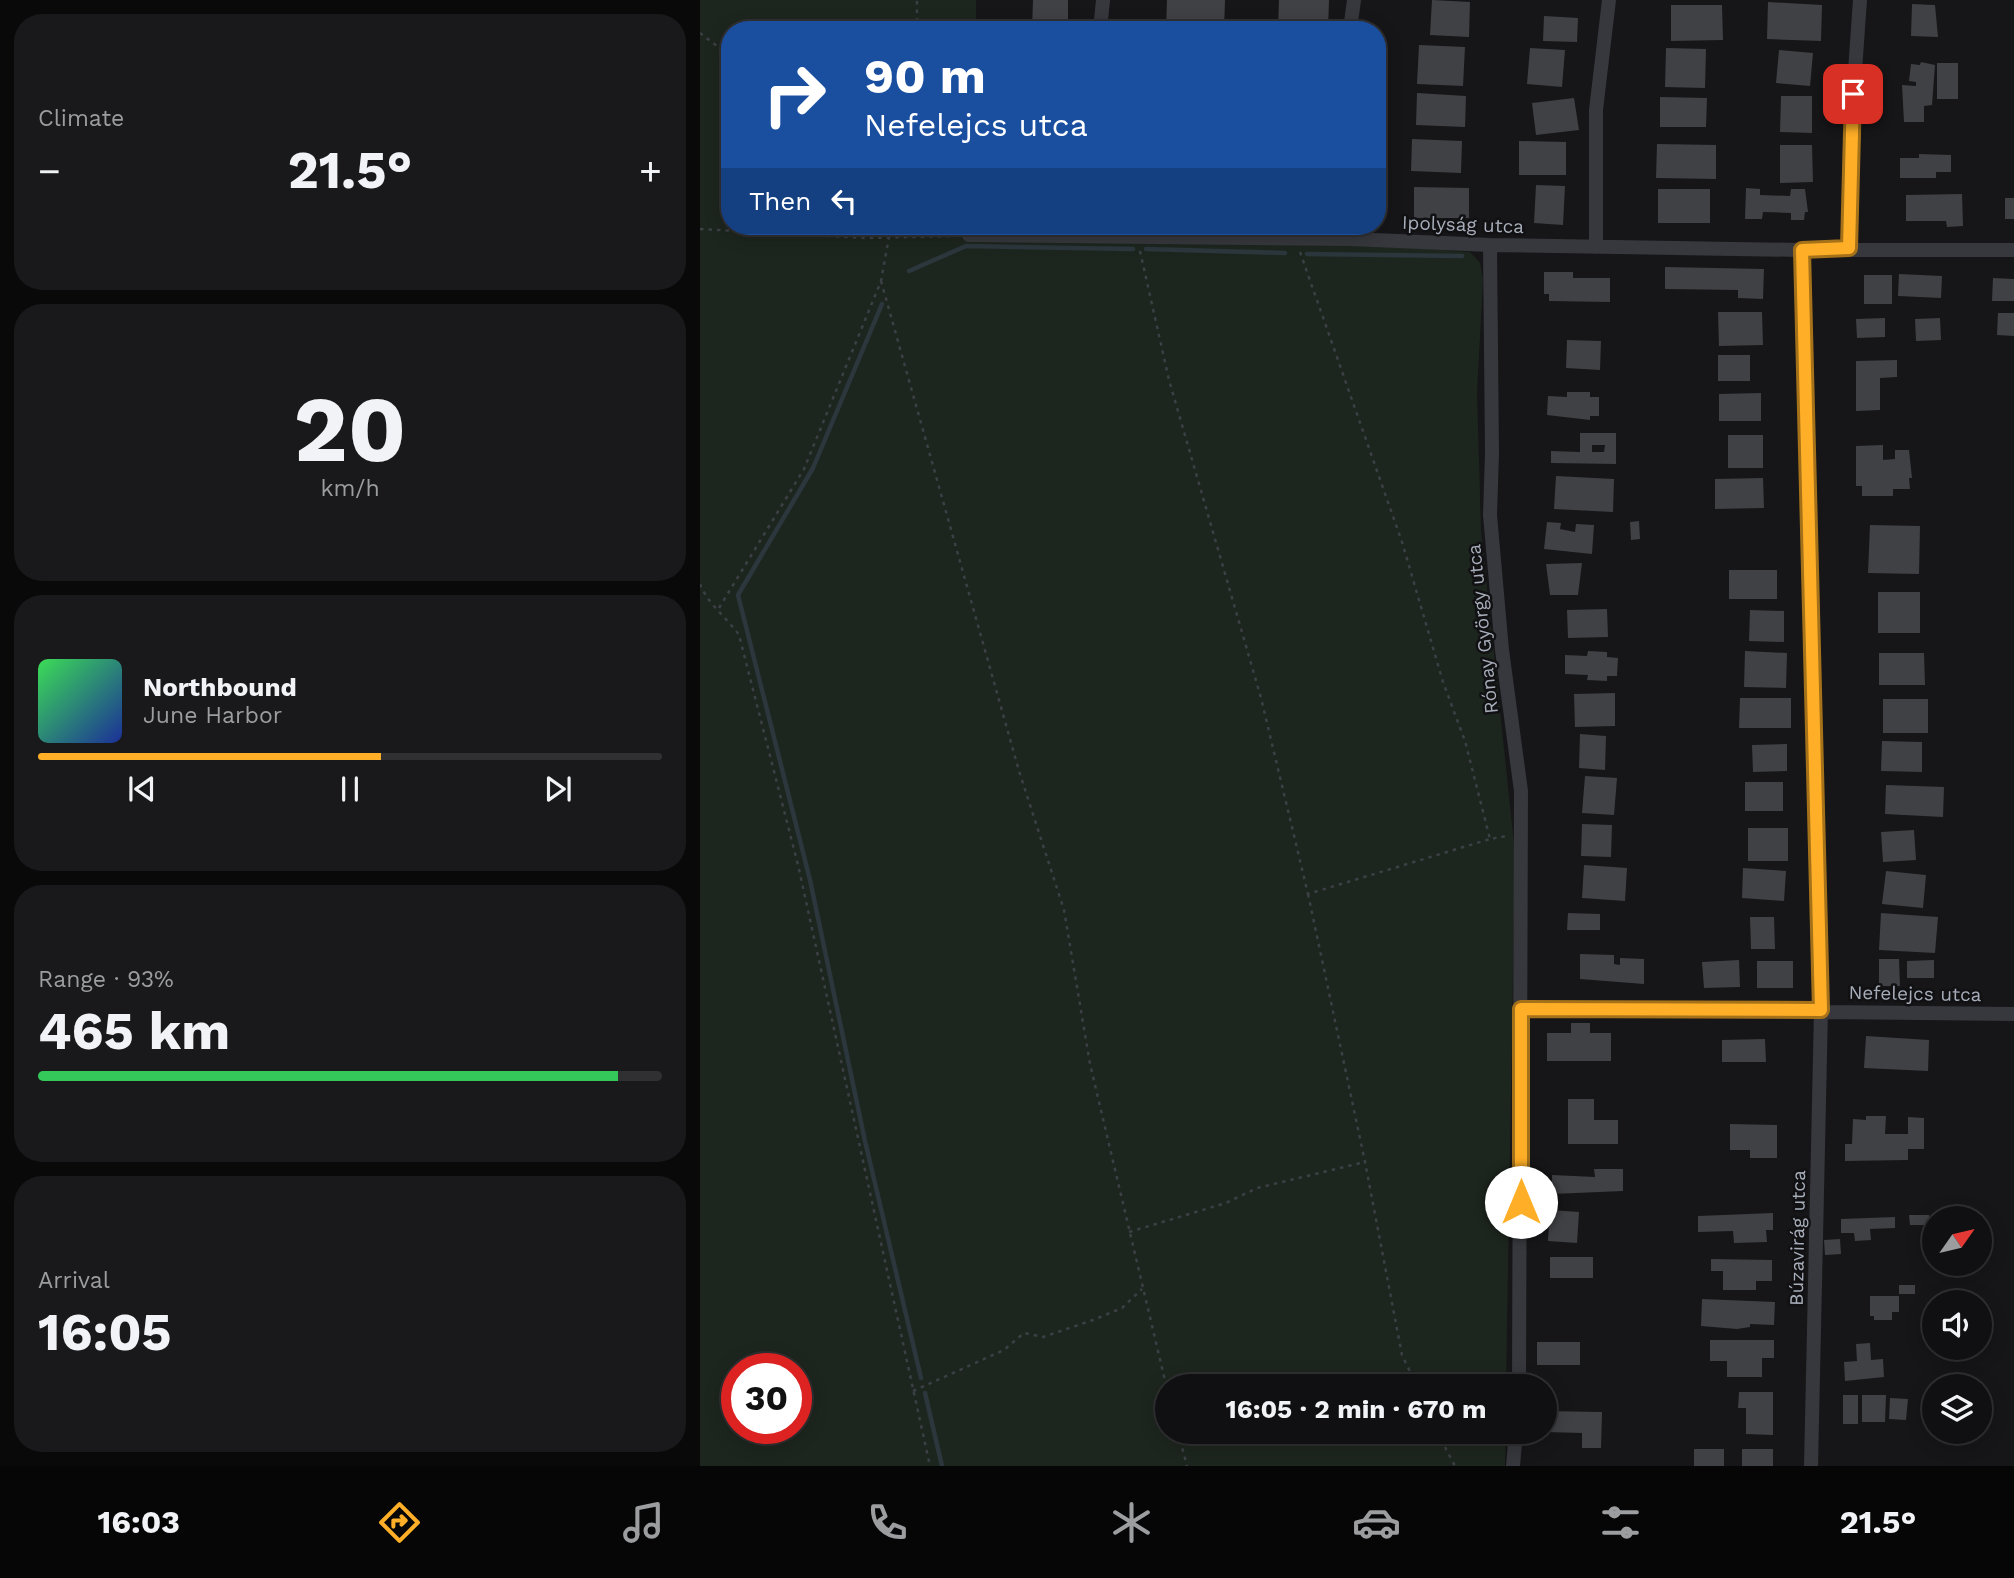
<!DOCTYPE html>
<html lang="en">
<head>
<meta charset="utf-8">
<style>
  body { margin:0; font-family:"Work Sans",sans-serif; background:#19191b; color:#f1f3f6; height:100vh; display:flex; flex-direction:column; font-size:26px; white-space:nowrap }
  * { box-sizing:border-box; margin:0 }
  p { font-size:23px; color:#9c9d9f }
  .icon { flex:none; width:38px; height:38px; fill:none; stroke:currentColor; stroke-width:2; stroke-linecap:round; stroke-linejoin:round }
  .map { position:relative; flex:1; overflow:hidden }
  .drawer { display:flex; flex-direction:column; gap:14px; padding:14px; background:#09090a; width:700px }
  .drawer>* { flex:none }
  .guide { position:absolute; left:21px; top:21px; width:665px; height:214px; border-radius:28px; box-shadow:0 4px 18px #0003,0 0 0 2px #303032; background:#1a4fa0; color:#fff; overflow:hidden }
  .needle { width:46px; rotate:56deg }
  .buttons { position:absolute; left:1222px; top:1206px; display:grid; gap:14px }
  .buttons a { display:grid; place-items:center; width:70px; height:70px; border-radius:50%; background:#101012; box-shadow:0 4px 18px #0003,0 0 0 2px #303032; font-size:35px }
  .speed { position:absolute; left:21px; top:1353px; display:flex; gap:14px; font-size:35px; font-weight:700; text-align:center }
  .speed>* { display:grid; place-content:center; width:91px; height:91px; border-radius:50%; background:#101012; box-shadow:0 4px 18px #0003,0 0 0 2px #303032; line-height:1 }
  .speed .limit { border:10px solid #d22; background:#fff; color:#111 }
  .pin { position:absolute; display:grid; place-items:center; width:60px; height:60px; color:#fff; margin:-30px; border-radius:14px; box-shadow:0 4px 10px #0006 }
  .me { position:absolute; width:77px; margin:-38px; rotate:0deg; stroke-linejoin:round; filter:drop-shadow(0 0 5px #0008) }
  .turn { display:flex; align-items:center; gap:24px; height:147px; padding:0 28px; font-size:32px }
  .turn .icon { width:91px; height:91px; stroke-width:2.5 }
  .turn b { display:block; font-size:49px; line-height:60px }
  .then { display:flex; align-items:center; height:66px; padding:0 28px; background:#0003; gap:14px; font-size:26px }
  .big { font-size:52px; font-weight:700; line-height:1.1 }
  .drawer .tile { flex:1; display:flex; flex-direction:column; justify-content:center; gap:10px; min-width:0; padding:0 24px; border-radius:28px; background:#19191b }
  .drawer .dial { align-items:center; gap:0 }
  .dial b { font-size:91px; line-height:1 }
  .song { display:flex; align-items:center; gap:21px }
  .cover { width:84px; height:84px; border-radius:10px; background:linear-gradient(135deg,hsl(130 70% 55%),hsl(230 70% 35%)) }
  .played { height:7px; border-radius:4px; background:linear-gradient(90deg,#ffaf27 55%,#303032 55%) }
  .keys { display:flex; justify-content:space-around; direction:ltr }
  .heat { display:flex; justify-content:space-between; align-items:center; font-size:38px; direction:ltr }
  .charge { height:10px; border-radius:5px; background:linear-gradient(90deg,#34c759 93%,#303032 0) }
  .trip { position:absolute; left:455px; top:1374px; width:402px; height:70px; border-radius:35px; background:#101012; box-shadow:0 4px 18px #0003,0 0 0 2px #303032; font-weight:700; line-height:70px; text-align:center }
  .dock { display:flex; height:112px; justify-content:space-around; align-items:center; background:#060607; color:#9c9d9f }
  .dock .icon { width:49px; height:49px }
  .dock .on { color:#ffaf27 }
  .dock b { font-size:32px; color:#f1f3f6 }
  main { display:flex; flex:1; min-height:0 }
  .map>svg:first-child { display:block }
  .green { fill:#1d261e; fill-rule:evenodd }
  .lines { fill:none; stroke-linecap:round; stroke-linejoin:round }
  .stream { stroke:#2b363d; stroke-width:4.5 }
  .building { fill:#404145; fill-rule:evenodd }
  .path { stroke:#3c3f44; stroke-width:2.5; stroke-dasharray:3.5 5; stroke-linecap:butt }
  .minor { stroke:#36383d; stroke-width:14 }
  .route-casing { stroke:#a67219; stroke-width:18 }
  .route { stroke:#ffaf27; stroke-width:12 }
  .labels { text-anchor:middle; stroke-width:5; stroke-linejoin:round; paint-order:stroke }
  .street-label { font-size:19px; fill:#a7adb9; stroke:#111113 }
</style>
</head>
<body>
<main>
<section class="drawer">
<div class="tile"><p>Climate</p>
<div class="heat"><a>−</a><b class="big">21.5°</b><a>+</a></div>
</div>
<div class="tile dial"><b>20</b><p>km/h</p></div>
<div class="tile">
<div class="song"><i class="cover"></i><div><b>Northbound</b><p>June Harbor</p></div></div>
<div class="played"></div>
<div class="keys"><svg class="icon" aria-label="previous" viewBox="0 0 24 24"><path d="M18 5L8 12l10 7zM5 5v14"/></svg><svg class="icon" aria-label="pause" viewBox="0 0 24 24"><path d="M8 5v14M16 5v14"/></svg><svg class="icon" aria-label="next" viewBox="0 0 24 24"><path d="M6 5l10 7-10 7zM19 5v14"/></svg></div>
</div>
<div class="tile"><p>Range · 93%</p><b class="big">465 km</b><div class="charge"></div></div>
<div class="tile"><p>Arrival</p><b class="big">16:05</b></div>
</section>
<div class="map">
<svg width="1314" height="1466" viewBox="0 0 1314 1466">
  <rect width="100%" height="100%" fill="#161618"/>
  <path class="green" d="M0,0H276V30H30V226H376L377,242L595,239L770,252L780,263L783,280L777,392L781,530L815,853L806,1386H467V1432H806L805,1466H0ZM37,1368H96V1428H37Z"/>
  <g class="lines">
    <path class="stream" d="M446,249L585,253
      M607,254L762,256
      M209,271L266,246L433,249
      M182,304L113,468L38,595L110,880L165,1141L221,1378
      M225,1393L242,1466"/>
  </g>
  <path class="building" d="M333,0H368V30L332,29Z
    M467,0H525L524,30H466Z
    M579,0H629L628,30H578Z
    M732,0L770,2L769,37L730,35Z
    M1068,2L1122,5L1121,41L1067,39Z
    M1212,4L1235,5L1238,37L1211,36Z
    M971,5H1022L1023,40L971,41Z
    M844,16L878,18L877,42L843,41Z
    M719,45L765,47L763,86L717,84Z
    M830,48L865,50L862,87L827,84Z
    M966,48L1006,49L1005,88L965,87Z
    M1079,50L1113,53L1110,86L1076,83Z
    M1221,62L1235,65L1232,105L1224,106V122H1204L1202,85L1216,86V82L1209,81L1211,64L1220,65Z
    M1237,63H1258V99H1237Z
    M717,93L766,96L765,127L716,125Z
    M1081,96H1112V133L1080,132Z
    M960,97L1007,98L1006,127H960Z
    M874,98L879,130L836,135L832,103Z
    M712,139L762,141L761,173L711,171Z
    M819,141L866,142V175H819Z
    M957,144L1016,145V179L956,178Z
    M1080,145H1112L1113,182L1080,183Z
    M1219,154L1251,155V172H1236V178H1200V158H1219Z
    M836,185L865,186L863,225L834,223Z
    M714,187L769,188V218H714Z
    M1046,188L1060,189V195L1090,196L1091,189H1105L1108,212H1105L1104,220H1091V213L1063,212L1062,219H1045Z
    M958,189H1010V223H958Z
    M1262,194L1263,226L1247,227L1246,221H1206V195Z
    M1305,198H1314V219H1305Z
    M965,267L1064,269L1063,299L1038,298V290L965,289Z
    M844,272H873V278H910V302L849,301V294H844Z
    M1199,274L1242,276L1241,298L1198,296Z
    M1164,275H1192V304H1164Z
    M1293,278L1314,279V301H1292Z
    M1018,312H1062L1063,345L1019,346Z
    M1298,313H1314V336L1297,335Z
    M1185,318V337L1157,338L1156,319Z
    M1240,318L1241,340L1216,341L1215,319Z
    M867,340L901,341L900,370L866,368Z
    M1018,355H1050V381H1018Z
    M1197,360V377L1180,378V410L1156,411V361Z
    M867,392H890V397H899V416H890V420L847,415L848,396L867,397Z
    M1061,393V421H1019V394Z
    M880,433H916V464L851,463V451L880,452ZM892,445H905L904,452H892Z
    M1028,435H1063V468H1028Z
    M1183,445V460L1195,459V450H1209L1212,478H1209L1210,489H1193V496H1162V486H1156V446Z
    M856,476L914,479L913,512L854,509Z
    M1063,478L1064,508L1015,509V479Z
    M939,521L940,539L931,540L930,522Z
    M847,522L861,523L860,529L875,532L876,524L894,525L892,554L844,549Z
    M1170,525L1220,526L1219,574L1168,573Z
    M882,563L878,595H850L846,564Z
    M1029,570H1077V599H1029Z
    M1178,592H1220V633H1178Z
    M907,609L908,637L868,638L867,610Z
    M1050,610L1084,611V642L1049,641Z
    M888,651L907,652V657L918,658L917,676H907V681L887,680L888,675L865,674V655L887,656Z
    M1045,651L1087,653L1086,688L1044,687Z
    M1179,653H1224L1225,685H1179Z
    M915,693V726L875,727L874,694Z
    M1040,698H1091V728H1039Z
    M1183,699H1228V733H1183Z
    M880,734L906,736L905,770L879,768Z
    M1182,741L1222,742V772L1181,771Z
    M1087,744V771L1053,772L1052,745Z
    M885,776L917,778L914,815L882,813Z
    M1045,782H1083V811H1045Z
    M1186,785L1244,787L1243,817L1185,814Z
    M882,824L912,825L911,857L881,856Z
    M1048,828H1088V861H1048Z
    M1214,830L1216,860L1183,862L1181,832Z
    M884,865L927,868L925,901L882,898Z
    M1043,868L1086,871L1084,901L1042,898Z
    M1186,871L1226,875L1223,908L1182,904Z
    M868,913L900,914V930H867Z
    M1181,913L1238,917L1235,953L1179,950Z
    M1050,917H1074L1075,949H1051Z
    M880,954L914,955V964L920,965V958L944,959V984L880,979Z
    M1179,959H1199L1200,986H1179Z
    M1039,960L1040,987L1004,988L1002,962Z
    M1234,960V978H1207V961Z
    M1057,961H1093V988H1057Z
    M871,1023H890V1033H911V1061H847V1033H871Z
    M1166,1036L1229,1040L1228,1071L1164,1068Z
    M1065,1039L1066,1062H1022V1040Z
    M868,1099H894V1120H918V1144H868Z
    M1166,1116H1186L1185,1134H1208V1117L1224,1118V1149H1208V1160L1145,1161V1144H1152L1153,1119L1166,1120Z
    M1030,1124L1077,1125V1158H1050V1150H1030Z
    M894,1169H923V1191L852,1194V1175L895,1177Z
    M850,1210L879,1212L877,1243L848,1241Z
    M1073,1213V1230H1066L1067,1242L1034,1243L1033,1231L998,1232V1216Z
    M1209,1215H1229V1225H1210Z
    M1195,1217V1228L1170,1229L1171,1240L1155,1241L1154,1233H1141V1219Z
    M1140,1239L1141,1254L1125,1255L1124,1240Z
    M850,1257H893V1278H850Z
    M1011,1259L1072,1260V1281H1056V1290H1023V1271H1011Z
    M1199,1285H1215V1294H1199Z
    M1170,1296H1199V1312H1192V1320H1174V1316H1170Z
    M1002,1299L1075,1302L1074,1325L1050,1324V1327L1037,1329L1001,1326Z
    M1010,1340H1074V1358H1062V1377H1027V1361H1010Z
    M837,1342H880V1365H837Z
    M1170,1343L1171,1360L1183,1359L1184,1377L1145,1381L1144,1362L1157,1361L1156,1344Z
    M1039,1392H1073V1435L1046,1434V1408H1038Z
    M1143,1395H1158V1424H1143Z
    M1162,1395H1186L1185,1422H1162Z
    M1190,1398L1208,1399L1206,1420L1189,1419Z
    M845,1411L902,1412L901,1448H882V1433L845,1432Z
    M994,1449H1024V1466H994Z
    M1042,1449H1073V1466H1042Z"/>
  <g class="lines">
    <path class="path" d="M217,30V0
      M0,33L30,56
      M0,229L166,238L255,236
      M440,251L469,380L561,698L608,894L790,839
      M600,252L702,542L743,682L765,741L790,839L807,836
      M181,281L319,771L364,910L390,1064L467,1389
      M0,584C7,603 27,618 39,635L98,865L230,1466
      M19,608L104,469L181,281L191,226
      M608,894L665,1162L702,1355L717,1386
      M429,1232L526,1203L557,1188L665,1162
      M213,1391L304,1350L324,1333L343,1337L393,1320L422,1308L442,1289
      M478,1432L487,1466
      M737,1432L755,1466"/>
    <path class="minor" d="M400,30L403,0
      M650,30L654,0
      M269,235L651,239L790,245L1102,250H1314
      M790,245L792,453L790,515L802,650L821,791L819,1386
      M896,247V110L909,0
      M1149,248L1150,141L1160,0
      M1102,250L1121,1010L1111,1466
      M821,1009L1314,1014
      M813,1466L816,1432"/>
  </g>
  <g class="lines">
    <g class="route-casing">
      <path id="route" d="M821,1202V1009L1121,1010L1102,250L1149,248L1153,94"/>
    </g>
    <use href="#route" class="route"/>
  </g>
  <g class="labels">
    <g class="street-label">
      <text transform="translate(763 224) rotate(2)" y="7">Ipolyság utca</text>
      <text transform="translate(782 629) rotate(-96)" y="7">Rónay György utca</text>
      <text transform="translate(1215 993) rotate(1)" y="7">Nefelejcs utca</text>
      <text transform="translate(1097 1238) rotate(-89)" y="7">Búzavirág utca</text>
    </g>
  </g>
</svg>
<div class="buttons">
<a><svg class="needle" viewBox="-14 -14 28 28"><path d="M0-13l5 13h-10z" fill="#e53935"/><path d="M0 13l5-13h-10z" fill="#9c9d9f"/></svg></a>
<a><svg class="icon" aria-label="sound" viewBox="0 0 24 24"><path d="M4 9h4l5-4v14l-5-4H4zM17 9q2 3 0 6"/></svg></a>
<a><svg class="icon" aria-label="layers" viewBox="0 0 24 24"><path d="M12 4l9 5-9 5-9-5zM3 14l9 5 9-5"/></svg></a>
</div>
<div class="speed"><div class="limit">30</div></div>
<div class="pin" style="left:1153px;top:94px;background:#d93025"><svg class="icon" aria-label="arrive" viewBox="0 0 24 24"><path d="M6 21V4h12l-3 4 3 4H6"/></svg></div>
<svg class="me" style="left:821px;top:1202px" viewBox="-20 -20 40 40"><circle r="19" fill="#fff"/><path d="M0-13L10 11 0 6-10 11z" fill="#ffaf27"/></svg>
<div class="trip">16:05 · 2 min · 670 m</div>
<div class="guide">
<div class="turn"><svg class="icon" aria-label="right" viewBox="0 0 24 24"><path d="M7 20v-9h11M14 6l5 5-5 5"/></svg><div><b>90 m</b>Nefelejcs utca</div></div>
<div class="then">Then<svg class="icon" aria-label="left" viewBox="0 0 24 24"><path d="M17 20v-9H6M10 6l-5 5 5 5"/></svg></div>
</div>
</div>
</main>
<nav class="dock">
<b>16:03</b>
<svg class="icon on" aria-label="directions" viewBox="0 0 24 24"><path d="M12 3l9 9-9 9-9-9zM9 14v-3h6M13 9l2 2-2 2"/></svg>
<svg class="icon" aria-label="music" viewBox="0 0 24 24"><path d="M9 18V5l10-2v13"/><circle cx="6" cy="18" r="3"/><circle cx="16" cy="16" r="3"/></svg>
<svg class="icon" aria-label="phone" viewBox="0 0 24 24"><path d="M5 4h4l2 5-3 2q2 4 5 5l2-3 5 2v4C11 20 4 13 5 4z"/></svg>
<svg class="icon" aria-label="climate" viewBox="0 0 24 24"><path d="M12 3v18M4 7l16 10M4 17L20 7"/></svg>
<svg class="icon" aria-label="car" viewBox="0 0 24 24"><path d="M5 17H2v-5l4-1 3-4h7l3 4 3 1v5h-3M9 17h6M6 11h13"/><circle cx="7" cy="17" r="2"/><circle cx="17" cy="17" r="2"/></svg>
<svg class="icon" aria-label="filters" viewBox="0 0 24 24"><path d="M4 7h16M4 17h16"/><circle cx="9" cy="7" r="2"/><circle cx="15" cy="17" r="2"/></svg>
<b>21.5°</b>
</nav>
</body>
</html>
